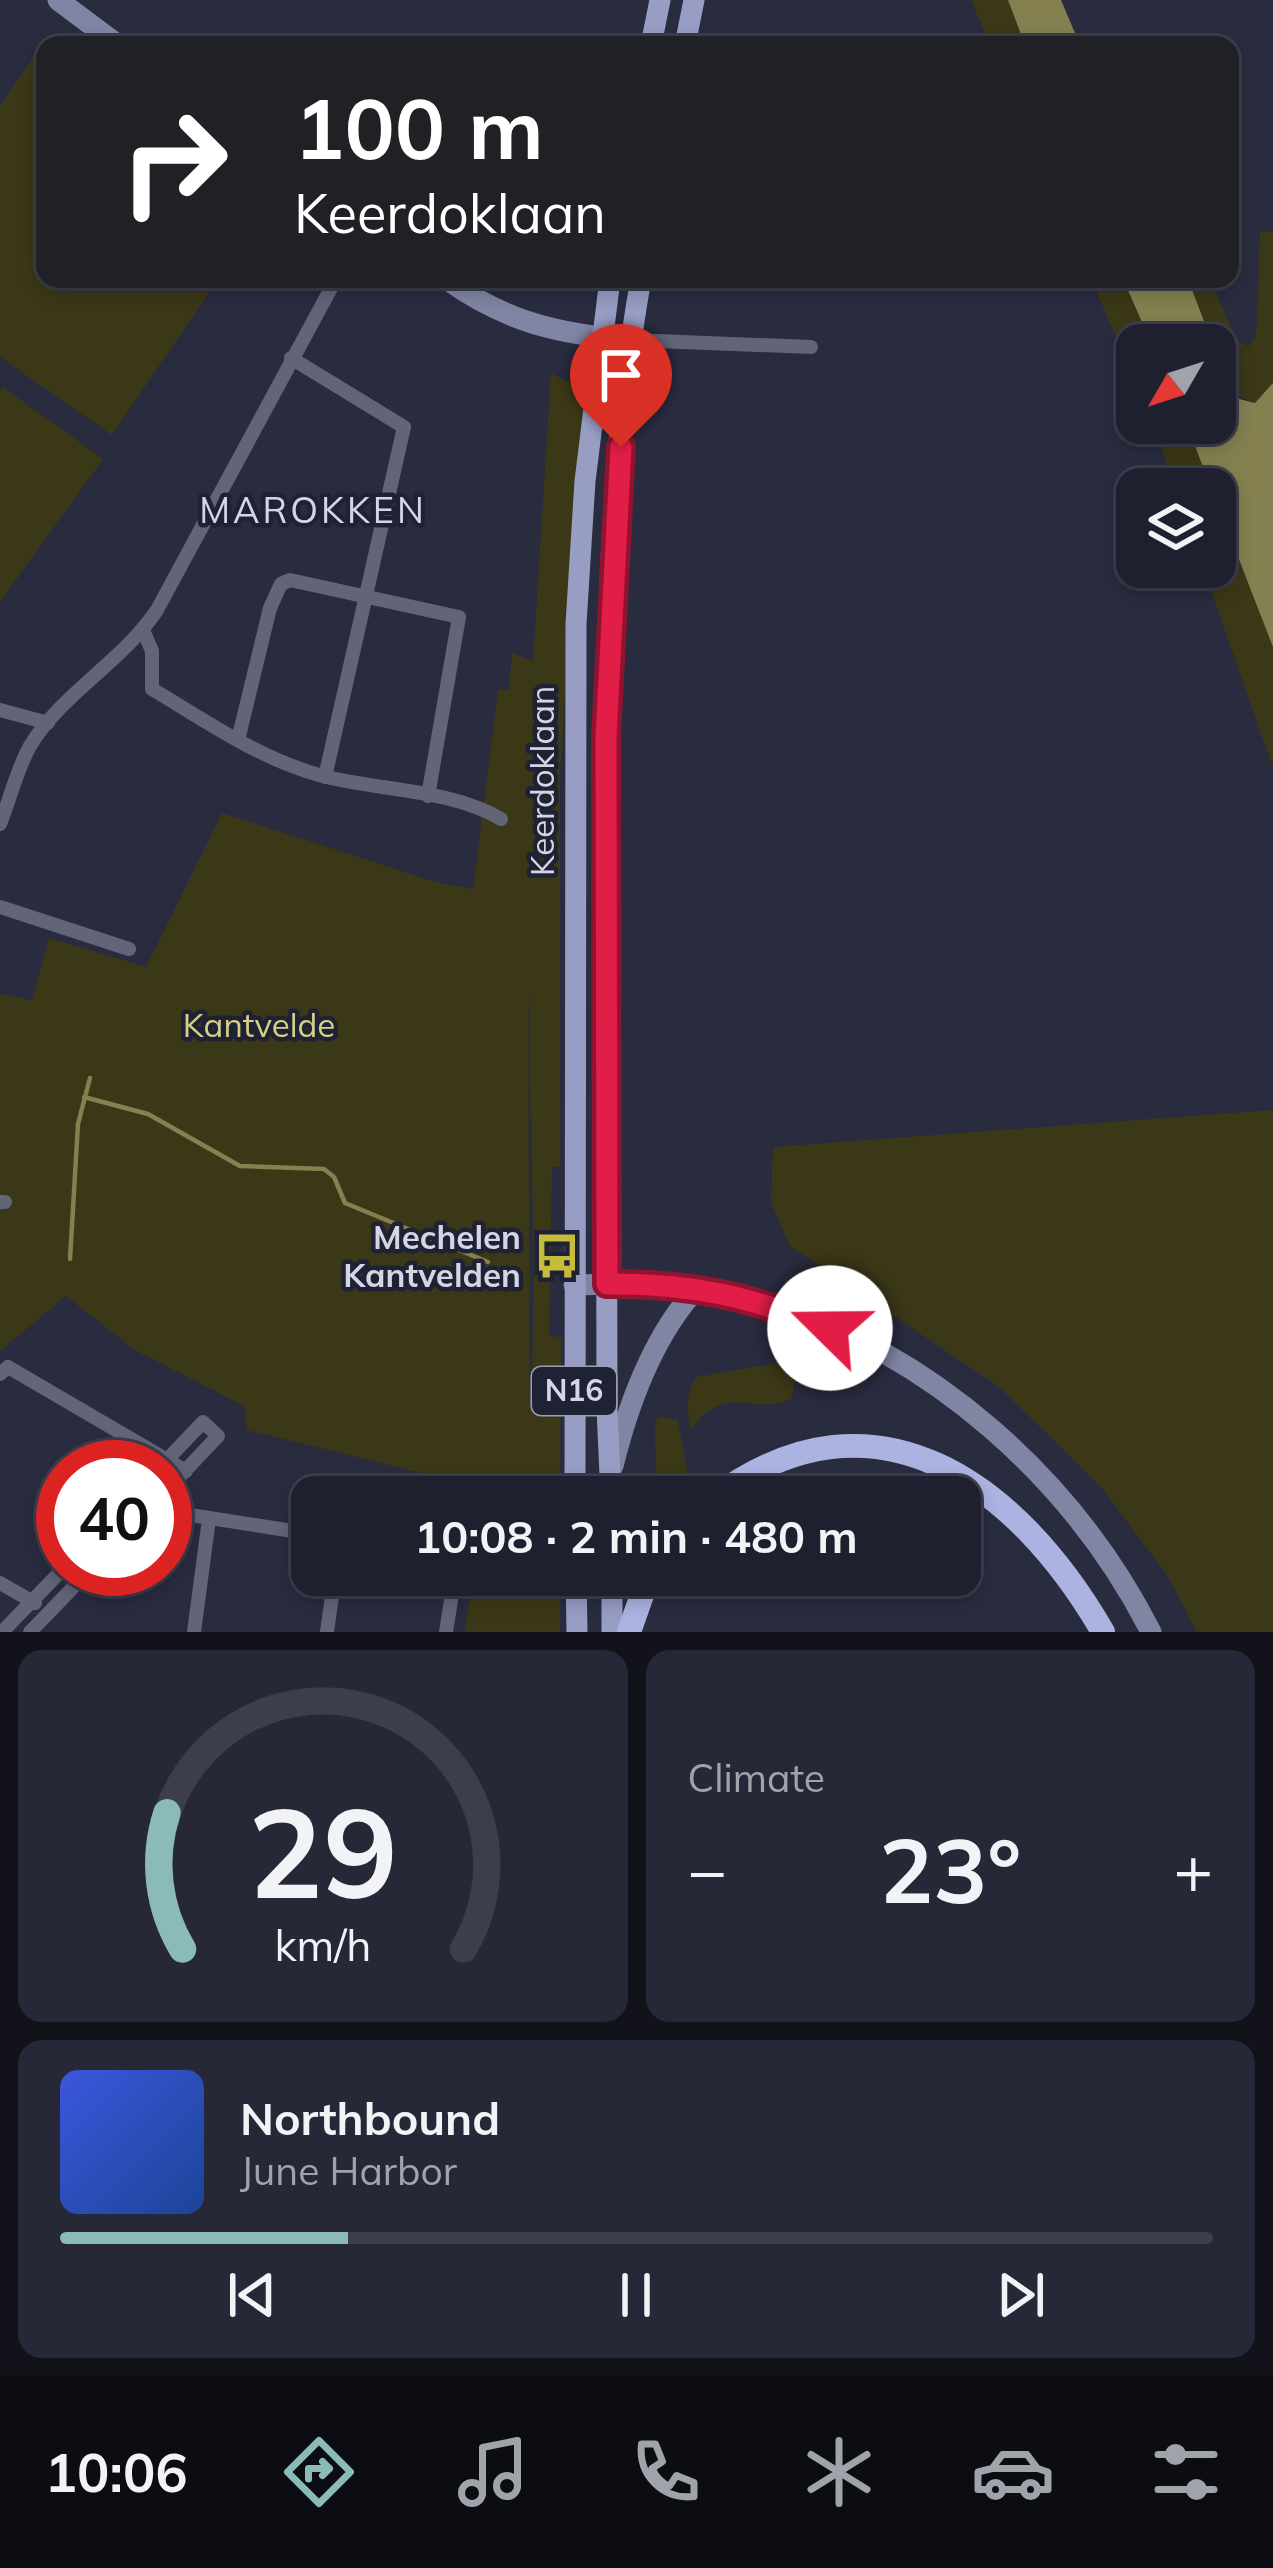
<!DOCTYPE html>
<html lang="en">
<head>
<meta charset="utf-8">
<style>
  body { margin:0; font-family:Mulish,sans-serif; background:#272837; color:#f1f3f6; height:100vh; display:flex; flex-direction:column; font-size:45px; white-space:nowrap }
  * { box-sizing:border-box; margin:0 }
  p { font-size:39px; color:#a1a3aa }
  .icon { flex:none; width:66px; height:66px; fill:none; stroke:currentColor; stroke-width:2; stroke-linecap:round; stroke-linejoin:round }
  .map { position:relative; height:1632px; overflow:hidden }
  .details { display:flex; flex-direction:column; gap:18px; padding:18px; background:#11121a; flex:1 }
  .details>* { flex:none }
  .banner { position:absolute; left:36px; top:36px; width:1203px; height:252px; border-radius:24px; box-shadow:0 6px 18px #0003,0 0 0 3px #3c3e4b; background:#202124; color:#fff; overflow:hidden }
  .needle { width:78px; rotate:231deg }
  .buttons { position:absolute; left:1116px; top:324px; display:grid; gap:24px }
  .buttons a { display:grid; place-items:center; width:120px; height:120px; border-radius:24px; background:#1f202f; box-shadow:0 6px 18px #0003,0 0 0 3px #3c3e4b; font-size:60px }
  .speed { position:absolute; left:36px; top:1440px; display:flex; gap:24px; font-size:60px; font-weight:700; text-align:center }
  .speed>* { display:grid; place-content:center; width:156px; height:156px; border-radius:50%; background:#1f202f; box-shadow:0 6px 18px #0003,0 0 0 3px #3c3e4b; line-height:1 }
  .speed .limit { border:18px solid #d22; background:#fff; color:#111 }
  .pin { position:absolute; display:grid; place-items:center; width:102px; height:102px; color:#fff; margin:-123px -51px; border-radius:50% 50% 50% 0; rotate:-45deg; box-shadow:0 0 12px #0007 }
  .pin .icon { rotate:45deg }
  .me { position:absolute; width:132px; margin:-66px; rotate:292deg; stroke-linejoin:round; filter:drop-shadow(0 0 9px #0008) }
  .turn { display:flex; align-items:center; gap:42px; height:252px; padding:0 60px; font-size:54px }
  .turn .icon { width:156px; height:156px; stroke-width:2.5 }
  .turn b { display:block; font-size:84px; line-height:102px }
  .big { font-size:90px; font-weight:700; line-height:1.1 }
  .details .card { flex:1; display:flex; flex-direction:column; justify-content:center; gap:18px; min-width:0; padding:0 42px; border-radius:24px; background:#272837 }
  .details .dial { align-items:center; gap:0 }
  .dial svg { height:312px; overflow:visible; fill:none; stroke:#3c3e4b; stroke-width:7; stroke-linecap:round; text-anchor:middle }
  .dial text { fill:#f1f3f6; stroke:none }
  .song { display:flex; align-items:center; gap:36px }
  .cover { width:144px; height:144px; border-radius:18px; background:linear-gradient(135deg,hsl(230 70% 55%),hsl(220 70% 35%)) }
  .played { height:12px; border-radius:6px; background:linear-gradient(90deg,#8bbbb9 25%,#3c3e4b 25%) }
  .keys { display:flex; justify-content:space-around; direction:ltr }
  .heat { display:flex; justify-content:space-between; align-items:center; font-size:66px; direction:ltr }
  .details .tiles { flex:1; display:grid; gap:18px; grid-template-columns:1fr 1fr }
  .card:last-child { grid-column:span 2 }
  .trip { position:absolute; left:291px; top:1476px; width:690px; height:120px; border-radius:24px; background:#1f202f; box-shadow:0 6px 18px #0003,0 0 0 3px #3c3e4b; font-weight:700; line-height:120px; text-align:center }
  .dock { display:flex; height:192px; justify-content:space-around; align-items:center; background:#0c0d13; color:#a1a3aa }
  .dock .icon { width:84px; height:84px }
  .dock .active { color:#8bbbb9 }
  .dock b { font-size:54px; color:#f1f3f6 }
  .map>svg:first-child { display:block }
  .green { fill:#3b3818; fill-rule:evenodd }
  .water { fill:#848050 }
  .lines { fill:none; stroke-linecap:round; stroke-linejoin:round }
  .stream { stroke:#848050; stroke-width:4.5 }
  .street { stroke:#626578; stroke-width:14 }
  .secondary { stroke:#8085a3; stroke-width:21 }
  .primary { stroke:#979dc3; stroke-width:21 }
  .highway { stroke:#acb3e1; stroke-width:24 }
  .route-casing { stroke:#92132f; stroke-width:30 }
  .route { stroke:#e11d48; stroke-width:21 }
  .labels { text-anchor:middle; stroke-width:9; stroke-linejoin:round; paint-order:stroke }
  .shield { fill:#1f2134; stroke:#9ea0ae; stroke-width:3 }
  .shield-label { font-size:30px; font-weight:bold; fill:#d4d6e3 }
  .street-label { font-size:33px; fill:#d4d6e3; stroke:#1f2134 }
  .park-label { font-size:33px; fill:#d6cf84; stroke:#1f2134 }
  .poi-label { font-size:33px; font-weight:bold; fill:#d4d6e3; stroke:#1f2134; text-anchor:end }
  .neighbourhood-label { font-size:36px; letter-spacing:3px; fill:#d4d6e3; stroke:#1f2134 }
</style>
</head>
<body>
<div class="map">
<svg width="1273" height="1632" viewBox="0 0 1273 1632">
  <rect width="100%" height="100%" fill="#292b3f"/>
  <path class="green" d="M971,0H1008L1025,45H990Z
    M34,56L45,64V279H218L112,435L0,357V106Z
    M1260,231L1273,232V383L1255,403L1234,394L1188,279H1210L1237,341L1248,346L1255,339L1257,324Z
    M1091,279H1122L1152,345H1137V386Z
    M551,373L584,391L560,774V1166L552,1167L549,1336L561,1337L560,1497H483V1488L247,1430L244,1406L135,1350L66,1296L0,1351V994L32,1000L49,938L146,967L222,813L439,883L473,889L498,689L509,690L512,653L533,661ZM528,981L534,1272L531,1404L530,1403Z
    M3,387L103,459L0,602V391Z
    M1152,423H1186L1212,489H1176Z
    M1215,499L1273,647V768L1203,567H1215Z
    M1273,1110V1632H1197L1167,1575L1100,1486L998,1386L790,1246L771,1203L773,1147Z
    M777,1363L795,1375L792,1398C755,1419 727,1378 691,1430C687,1414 685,1389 697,1377Z
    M662,1417L678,1420L687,1471L695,1487L684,1496L666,1495L656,1485L655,1428L656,1420Z
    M472,1575H560V1632H465Z"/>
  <path class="water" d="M1008,0H1061L1080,45H1025Z
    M1123,279H1188L1213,345H1152Z
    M1215,350L1239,399L1255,403L1273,383V647L1186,423H1215Z"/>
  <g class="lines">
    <path class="stream" d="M84,1097L148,1114L240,1166L324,1169L334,1177L345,1203L488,1262
      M70,1259L78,1124L90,1078"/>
    <path class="street" d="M630,340L811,347
      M291,358L404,427L325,777
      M143,630L152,651V689C206,721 258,758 319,775C377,791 448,788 501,819
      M0,710L48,723
      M238,740L270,608L281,584L290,580L459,617L428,796
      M0,824C10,799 17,769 30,746C60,695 123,661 157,610L336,279
      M0,907L129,949
      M0,1202H5
      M0,1374L8,1367L186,1471
      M164,1463L203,1422L218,1436L165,1492
      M165,1511L312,1534
      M0,1583L35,1603
      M2,1632L63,1569
      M30,1632L91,1569
      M194,1632L209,1519
      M327,1632L335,1575
      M446,1632L455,1575"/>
    <path class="secondary" d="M58,0L118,45
      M446,279C506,322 558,334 630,340
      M574,1285C638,1283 702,1284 764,1302C931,1352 1073,1479 1151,1632
      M613,1466C628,1405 654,1335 697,1288"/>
    <path class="primary" d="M651,45L660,0
      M685,45L694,0
      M575,1497L576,624L585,481L610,279
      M611,1497L607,1409C606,1236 607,1062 606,889C606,686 605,479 641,279
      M576,1575L577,1632
      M612,1575V1632"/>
    <path class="highway" d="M715,1497C876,1378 1018,1485 1103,1632
      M629,1632L649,1575"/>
  </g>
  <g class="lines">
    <g class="route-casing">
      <path id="route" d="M621,447L606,737L607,1284C693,1283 750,1297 830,1328"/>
    </g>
    <use href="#route" class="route"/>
  </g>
  <defs>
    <g id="bus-bare" transform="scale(3.6)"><path d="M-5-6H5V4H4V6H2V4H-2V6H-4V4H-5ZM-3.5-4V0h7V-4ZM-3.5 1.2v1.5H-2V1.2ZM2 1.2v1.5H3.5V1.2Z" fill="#c7bb3b" stroke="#1f2134" stroke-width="2.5" paint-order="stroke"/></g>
  </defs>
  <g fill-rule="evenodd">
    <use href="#bus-bare" x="557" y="1256"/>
  </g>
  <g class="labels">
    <rect class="shield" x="532" y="1367" width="84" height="48" rx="9"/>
    <g class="shield-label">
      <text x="574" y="1401">N16</text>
    </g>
    <g class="street-label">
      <text transform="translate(542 781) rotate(-90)" y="12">Keerdoklaan</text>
    </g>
    <g class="park-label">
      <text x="259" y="1037">Kantvelde</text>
    </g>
    <g class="poi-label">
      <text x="521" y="1249">Mechelen<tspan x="521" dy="38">Kantvelden</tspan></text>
    </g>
    <g class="neighbourhood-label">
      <text x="313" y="523">MAROKKEN</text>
    </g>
  </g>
</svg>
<div class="buttons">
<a><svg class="needle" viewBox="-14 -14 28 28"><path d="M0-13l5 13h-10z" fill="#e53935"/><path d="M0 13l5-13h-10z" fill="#a1a3aa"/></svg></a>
<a><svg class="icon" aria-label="layers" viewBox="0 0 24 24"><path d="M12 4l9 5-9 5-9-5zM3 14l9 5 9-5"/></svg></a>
</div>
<div class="speed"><div class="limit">40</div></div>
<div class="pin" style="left:621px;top:447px;background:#d93025"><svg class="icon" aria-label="arrive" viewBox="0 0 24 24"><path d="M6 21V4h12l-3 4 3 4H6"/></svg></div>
<svg class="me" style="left:830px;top:1328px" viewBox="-20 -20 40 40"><circle r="19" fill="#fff"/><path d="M0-13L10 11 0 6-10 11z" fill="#e11d48"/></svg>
<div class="trip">10:08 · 2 min · 480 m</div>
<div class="banner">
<div class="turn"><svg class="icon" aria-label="right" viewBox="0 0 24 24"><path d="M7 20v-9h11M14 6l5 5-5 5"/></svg><div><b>100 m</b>Keerdoklaan</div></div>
</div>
</div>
<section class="details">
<div class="tiles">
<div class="card dial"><svg viewBox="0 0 100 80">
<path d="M14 69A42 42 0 1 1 86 69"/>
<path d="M14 69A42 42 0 0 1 10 34" stroke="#8bbbb9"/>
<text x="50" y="56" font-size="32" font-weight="700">29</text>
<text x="50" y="72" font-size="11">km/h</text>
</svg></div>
<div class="card"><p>Climate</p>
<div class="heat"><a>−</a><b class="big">23°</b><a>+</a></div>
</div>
<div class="card">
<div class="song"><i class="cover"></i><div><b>Northbound</b><p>June Harbor</p></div></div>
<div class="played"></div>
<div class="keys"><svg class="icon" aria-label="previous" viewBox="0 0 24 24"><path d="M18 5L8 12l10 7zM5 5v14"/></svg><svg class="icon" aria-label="pause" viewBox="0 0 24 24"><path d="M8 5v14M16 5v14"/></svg><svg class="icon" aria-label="next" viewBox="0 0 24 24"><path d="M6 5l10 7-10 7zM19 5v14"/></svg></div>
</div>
</div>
</section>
<nav class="dock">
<b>10:06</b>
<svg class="icon active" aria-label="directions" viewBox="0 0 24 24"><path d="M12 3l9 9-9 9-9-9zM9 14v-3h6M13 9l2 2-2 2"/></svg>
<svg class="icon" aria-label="music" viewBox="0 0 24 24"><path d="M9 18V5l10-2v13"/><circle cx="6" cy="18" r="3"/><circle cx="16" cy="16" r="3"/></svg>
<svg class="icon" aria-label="phone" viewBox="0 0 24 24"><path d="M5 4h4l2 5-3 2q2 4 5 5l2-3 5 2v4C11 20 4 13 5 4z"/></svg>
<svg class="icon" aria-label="climate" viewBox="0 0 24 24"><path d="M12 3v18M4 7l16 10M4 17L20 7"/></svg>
<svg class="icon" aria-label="car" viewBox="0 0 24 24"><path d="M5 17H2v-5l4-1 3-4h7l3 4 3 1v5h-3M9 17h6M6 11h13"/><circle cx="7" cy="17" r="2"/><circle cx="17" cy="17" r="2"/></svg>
<svg class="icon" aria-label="filters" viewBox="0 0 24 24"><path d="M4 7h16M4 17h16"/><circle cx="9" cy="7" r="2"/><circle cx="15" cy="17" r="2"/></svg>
</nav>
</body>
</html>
